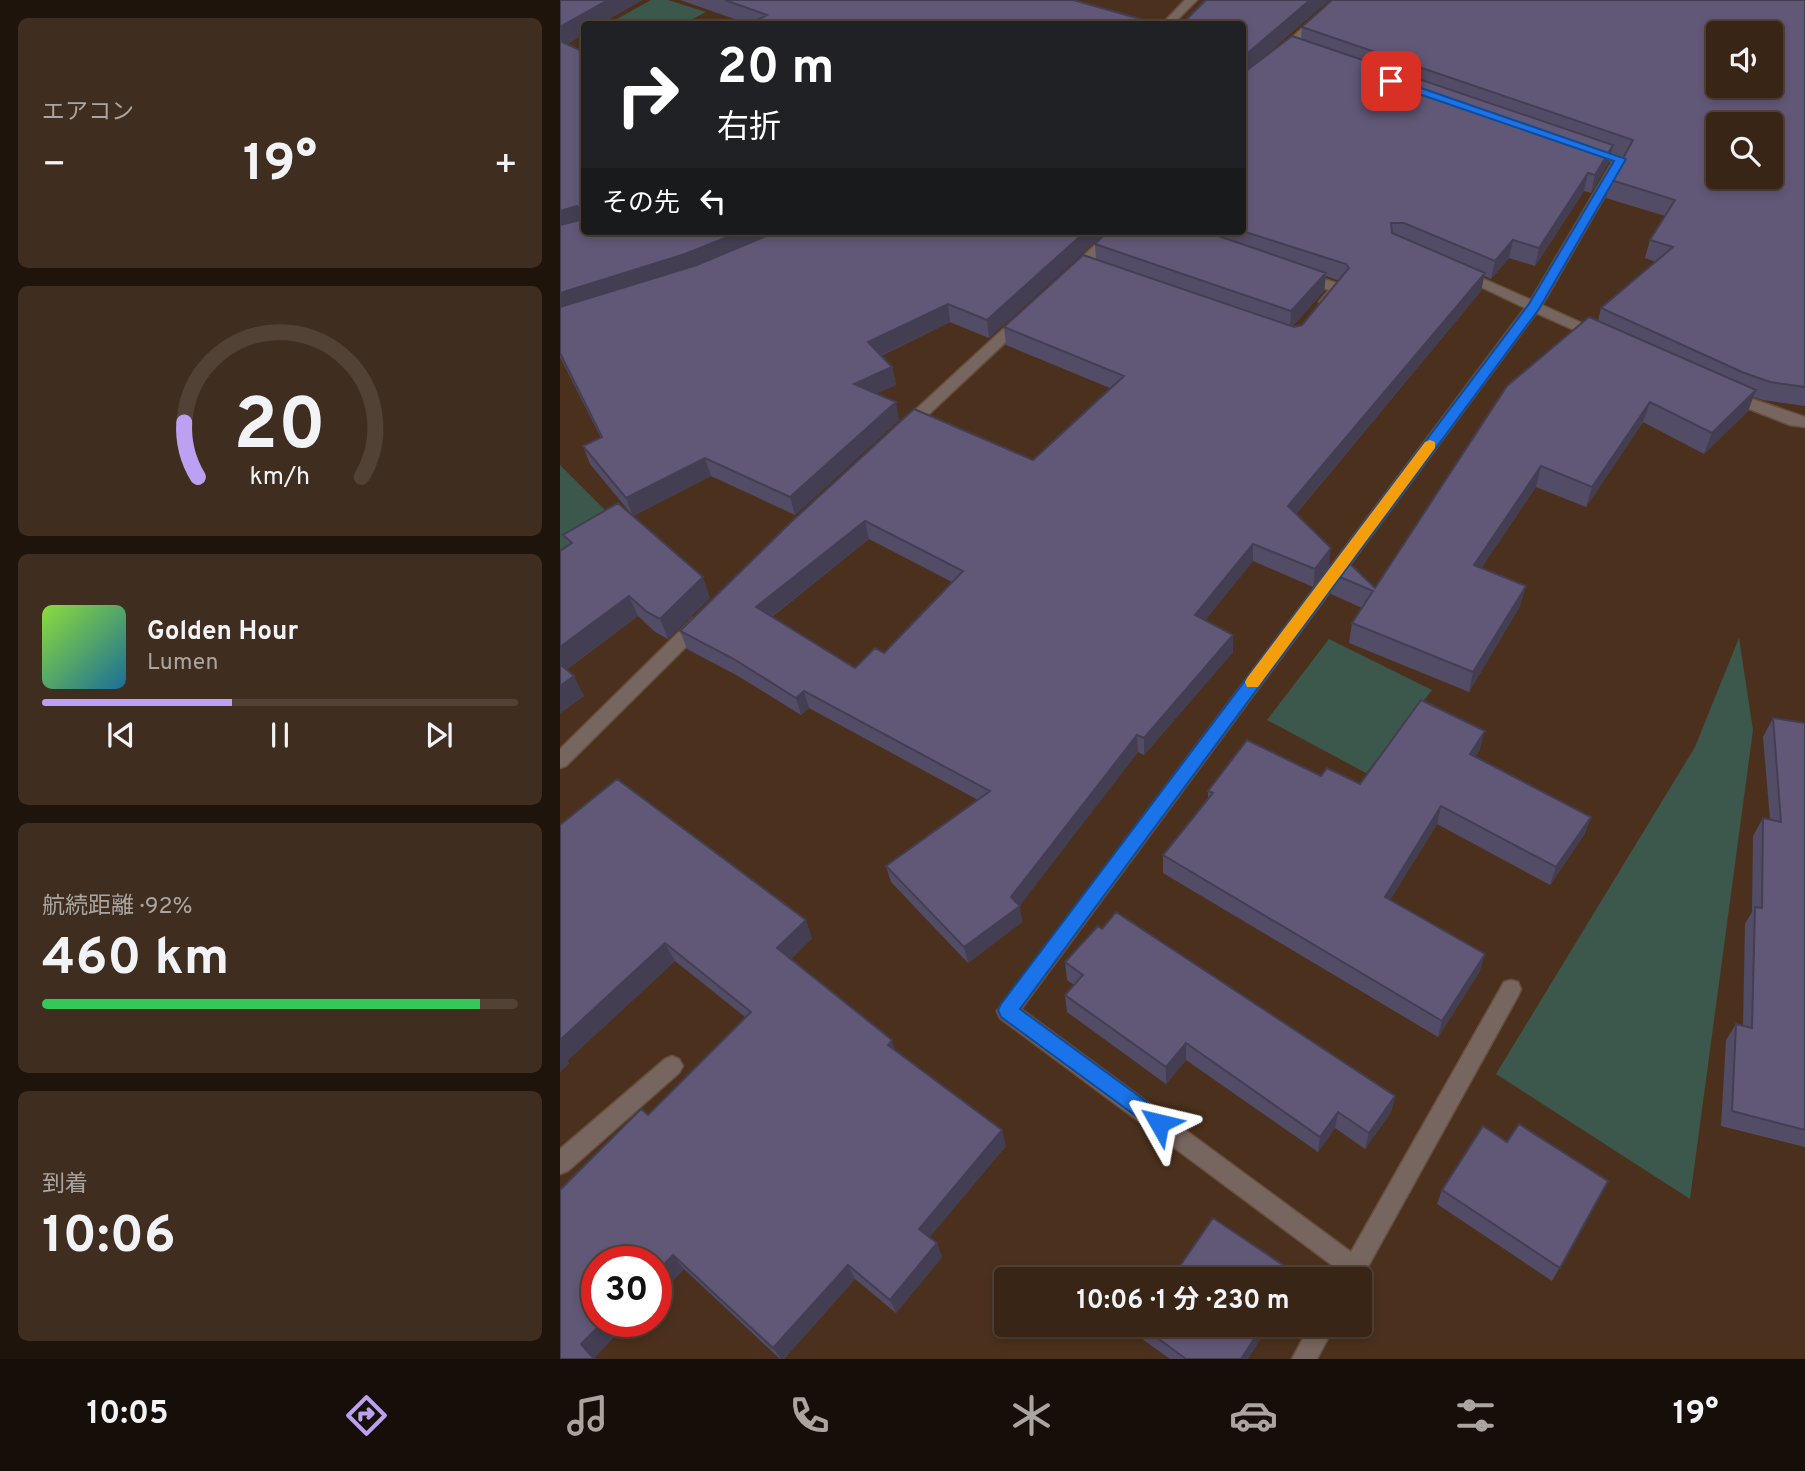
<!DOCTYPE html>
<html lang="ja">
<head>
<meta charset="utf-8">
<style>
  body { margin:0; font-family:Overpass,"Noto Sans JP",sans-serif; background:#3f2d1f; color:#f1f3f6; height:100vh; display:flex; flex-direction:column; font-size:26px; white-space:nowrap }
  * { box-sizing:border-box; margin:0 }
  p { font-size:23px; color:#aba5a1 }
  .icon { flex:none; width:38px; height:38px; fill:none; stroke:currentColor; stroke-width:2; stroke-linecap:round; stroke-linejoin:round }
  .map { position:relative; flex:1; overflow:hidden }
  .drawer { display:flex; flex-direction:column; gap:18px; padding:18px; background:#1f140c; width:560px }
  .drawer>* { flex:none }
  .top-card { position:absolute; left:21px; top:21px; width:665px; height:214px; border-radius:7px; box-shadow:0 4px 10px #0003,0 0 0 2px #524235; background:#202124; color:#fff; overflow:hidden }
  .fabs { position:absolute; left:1146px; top:21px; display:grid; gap:14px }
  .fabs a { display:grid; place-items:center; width:77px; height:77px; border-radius:7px; background:#382516; box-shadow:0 4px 10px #0003,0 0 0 2px #524235; font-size:35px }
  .speed { position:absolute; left:21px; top:1246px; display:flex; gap:14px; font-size:35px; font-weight:700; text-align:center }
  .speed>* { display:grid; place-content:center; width:91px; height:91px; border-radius:50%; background:#382516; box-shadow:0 4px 10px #0003,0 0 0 2px #524235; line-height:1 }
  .speed .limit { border:10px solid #d22; background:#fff; color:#111 }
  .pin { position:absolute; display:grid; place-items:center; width:60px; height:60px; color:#fff; margin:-30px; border-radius:14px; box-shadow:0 4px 10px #0006 }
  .me { position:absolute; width:77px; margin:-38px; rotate:307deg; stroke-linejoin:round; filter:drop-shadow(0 0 5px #0008) }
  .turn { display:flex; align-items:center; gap:24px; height:147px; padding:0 21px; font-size:32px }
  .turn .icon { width:91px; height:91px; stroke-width:2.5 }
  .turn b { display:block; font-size:49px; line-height:60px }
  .then { display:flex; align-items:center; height:66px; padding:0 21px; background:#0003; gap:14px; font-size:26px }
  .big { font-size:52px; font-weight:700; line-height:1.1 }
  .drawer .tile { flex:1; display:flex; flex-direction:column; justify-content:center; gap:10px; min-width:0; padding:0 24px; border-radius:10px; background:#3f2d1f }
  .drawer .dial { align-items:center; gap:0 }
  .dial svg { height:182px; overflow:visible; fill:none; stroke:#524235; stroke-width:7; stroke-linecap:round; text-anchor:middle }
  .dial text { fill:#f1f3f6; stroke:none }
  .song { display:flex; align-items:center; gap:21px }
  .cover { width:84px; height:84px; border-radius:10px; background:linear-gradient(135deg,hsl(90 70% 55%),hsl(200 70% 35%)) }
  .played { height:7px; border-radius:4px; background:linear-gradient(90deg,#bca0f2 40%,#524235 40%) }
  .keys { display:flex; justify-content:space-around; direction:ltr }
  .heat { display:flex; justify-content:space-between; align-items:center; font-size:38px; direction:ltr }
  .charge { height:10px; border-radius:5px; background:linear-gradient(90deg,#34c759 92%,#524235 0) }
  .trip { position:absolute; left:434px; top:1267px; width:378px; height:70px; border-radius:7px; background:#382516; box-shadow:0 4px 10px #0003,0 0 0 2px #524235; font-weight:700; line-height:70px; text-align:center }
  .dock { display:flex; height:112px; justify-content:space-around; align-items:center; background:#160f09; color:#aba5a1 }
  .dock .icon { width:49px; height:49px }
  .dock .selected { color:#bca0f2 }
  .dock b { font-size:32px; color:#f1f3f6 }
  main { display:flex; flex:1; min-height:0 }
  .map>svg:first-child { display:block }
  .green { fill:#3c574b }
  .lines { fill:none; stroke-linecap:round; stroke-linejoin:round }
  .minor-casing { stroke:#674f3c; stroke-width:3 }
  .minor { fill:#77655f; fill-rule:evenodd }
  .wall { fill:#534c66; fill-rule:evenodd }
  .shaded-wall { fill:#443e53 }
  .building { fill:#615877; stroke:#443e53; stroke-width:2; fill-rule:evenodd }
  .route { fill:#1a73e8; stroke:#114b97; stroke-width:2 }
  .slow { fill:#f59e0b }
</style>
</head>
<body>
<main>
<section class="drawer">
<div class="tile"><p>エアコン</p>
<div class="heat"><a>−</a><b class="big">19°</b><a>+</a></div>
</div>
<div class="tile dial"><svg viewBox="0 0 100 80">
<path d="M14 69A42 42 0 1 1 86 69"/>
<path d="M14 69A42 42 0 0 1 8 45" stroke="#bca0f2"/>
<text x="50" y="56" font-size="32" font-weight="700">20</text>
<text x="50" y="72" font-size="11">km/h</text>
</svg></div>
<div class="tile">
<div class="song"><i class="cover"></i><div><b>Golden Hour</b><p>Lumen</p></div></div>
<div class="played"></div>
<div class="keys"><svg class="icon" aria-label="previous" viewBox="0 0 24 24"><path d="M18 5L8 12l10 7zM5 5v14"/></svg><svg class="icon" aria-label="pause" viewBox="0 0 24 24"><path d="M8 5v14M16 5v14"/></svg><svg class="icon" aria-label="next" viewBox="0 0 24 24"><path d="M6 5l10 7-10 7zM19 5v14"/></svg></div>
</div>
<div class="tile"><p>航続距離 · 92%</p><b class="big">460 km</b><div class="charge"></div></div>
<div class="tile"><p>到着</p><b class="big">10:06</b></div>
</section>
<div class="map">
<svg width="1245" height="1359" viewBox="0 0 1245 1359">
  <rect width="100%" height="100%" fill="#4b311d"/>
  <path class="green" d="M91,0H108L146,12L123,24H48Z
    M0,465L51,516L0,554Z
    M1179,638L1193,730L1130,1199L936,1074L1135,747Z
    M769,639L872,690L806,773L707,720Z"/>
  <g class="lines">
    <g class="minor-casing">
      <path id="minor" d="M625,0H637L613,24H602Z
        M773,0H786L724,56H716V52Z
        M1029,144L1066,159L982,305L1044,333V339H1034L976,313L461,1009L791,1252L944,982L951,980L958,982L961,989L958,996L800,1281L777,1279L780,1271L440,1018L437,1011L965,308L894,274L896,271H906L971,300L1053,161L1025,151V145Z
        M550,231H565L517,277H507V271Z
        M742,272L783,285L785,288L771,305H761L759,302L769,290L737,279L735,276Z
        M460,317L467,321L465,324L350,432H340L337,428L340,424L455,318Z
        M1169,391L1245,417V427L1230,425L1164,399L1162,396Z
        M139,617L145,618L147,623L145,628L6,766L0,768V749L133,618Z
        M112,1056L119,1059L123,1066L119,1073L8,1171L0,1174V1149L105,1059Z
        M750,1325H775L757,1359H732Z"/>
    </g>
    <use href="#minor" class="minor"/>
  </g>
  <path class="wall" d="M0,0H82L40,24H24V34L7,44L24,52V231H547L429,338L390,322L321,356L332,367L336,385L316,393L339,420L235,515L151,476L73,516L30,464L23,446L41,438L0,357Z
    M120,0H513L189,24Z
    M646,0H769L696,63L741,39L742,27L1245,0V406L1203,400L1193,397L1188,411L1144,454L1083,422L1026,507L976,487L921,568L960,606L909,692L789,643L792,623L802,608L771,594L773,574L815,588L1038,321L1041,308L1096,262L1085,258L1090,240L1105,216L1046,198L1051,180L1064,157L1052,152L1049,162L1031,193L1024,191L975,266L949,258L931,279L924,276L921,291L736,514L769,566L753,587L693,561L645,620L673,652L584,755L578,752L459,905L462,922L408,963L331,882L326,866L418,800L249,708L241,715L178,676L127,649L120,631L230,523L473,460L550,388L446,345L444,327L536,259L535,244L548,231H682ZM766,276L779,281L742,325L734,327H732L764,291ZM309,539L392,582L324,653L295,668L212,617Z
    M3,535L150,598L108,639L95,632L78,616L6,670L24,696L0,713V551L8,546Z
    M1213,718L1245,723V1147L1161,1126L1166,1040L1176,1024L1183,1026L1185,924L1192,912L1193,836L1203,818L1210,819L1203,737Z
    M920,749L915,757L1031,817L1024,835L990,885L877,824L830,900L920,971L878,1037L603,873V855L648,799V791L761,776L800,784Z
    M0,825L252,938L231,959L446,1146L369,1237L377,1243L382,1257L336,1313L295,1279L224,1359H220L124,1269L102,1292L99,1290L96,1293V1262L37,1321H69L35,1357L0,1359L88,1115L185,1017L115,961L7,1061L9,1063L0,1072Z
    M505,962L835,1096L831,1112L805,1149L775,1128L758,1152L626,1060L606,1084L507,1012L505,995L514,985L507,980Z
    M947,1142L1048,1181L992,1281L877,1204L882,1190Z
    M581,1325H709L688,1359H610L581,1338Z"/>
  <path class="shaded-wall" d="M48,0H82L40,24H24V34L0,48V27Z
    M750,0H769L682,75V58Z
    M1053,145L1049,162L1031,193L1035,175Z
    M1028,173L1024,191L975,266L979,248Z
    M17,206L23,224L0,231V211Z
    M183,231H232L0,313V293Z
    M526,231H547L429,338L427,320Z
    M953,240L949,258L931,279L935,261Z
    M766,273L764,291L730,329L731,311Z
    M925,273L921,291L727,524L728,506Z
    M388,304L390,322L311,360L308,342Z
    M332,367L336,385L298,402L294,384Z
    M1196,390L1188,411L1144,454L1152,433Z
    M336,402L339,420L235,515L230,497Z
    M1090,402L1083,422L1026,507L1032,487Z
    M145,458L151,476L73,516L66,498Z
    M981,466L976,487L909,585L914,565Z
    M305,521L309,539L201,625L196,607Z
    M693,544V561L635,633V615Z
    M771,548L769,566L753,587L755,569Z
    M143,577L150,598L108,639L100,619Z
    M966,586L960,606L909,692L913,672Z
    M69,596L78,616L0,674V647Z
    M673,635V652L584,755V738Z
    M14,676L24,696L0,713V686Z
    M244,691L249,708L241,715L236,698Z
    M925,731L920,749L905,772L910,754Z
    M577,735L578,752L458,908L460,906L462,922L408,963L404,947L451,897Z
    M881,806L877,824L821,915L825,897Z
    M1031,817L1024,835L990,885L996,867Z
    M246,920L252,938L224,965L217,948Z
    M105,943L115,961L7,1061L9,1063L0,1072V1040Z
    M925,954L920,971L878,1037L882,1021Z
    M332,1040L337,1057L328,1045Z
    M626,1043V1060L606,1084V1067Z
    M835,1096L831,1112L805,1149L809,1133Z
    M778,1112L775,1128L758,1152L760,1137Z
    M442,1130L446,1146L365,1243L359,1229Z
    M377,1243L382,1257L336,1313L330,1300Z
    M113,1255L124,1269L102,1292L96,1285V1273Z
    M288,1265L295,1279L224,1359H221L213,1348Z
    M44,1321H69L35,1357L36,1359H34L21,1344Z
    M703,1325H709L688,1359H681Z"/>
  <path class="building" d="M0,0H48L0,27Z
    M165,0H513L598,24H190L207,15Z
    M646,0H750L682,58V24H622Z
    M772,0H1245V387L1210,382L1182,372L1041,308L1113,247L1090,240L1115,200L1051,180L1073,140L742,27ZM1158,33H1211V86H1158ZM1158,124H1211V177H1158Z
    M732,36L1053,145L1035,175L1028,173L979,248L953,240L935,261L844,223H831L832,233L925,273L728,506L771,548L755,569L693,544L635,615L673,635L584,738L577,735L451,897L460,906L404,947L326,866L430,791L244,691L236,698L172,658L120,631L230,523L354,409L473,460L564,376L444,327L523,255L734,327L742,325L789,268L786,264L682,231V74ZM305,521L403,571L324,653L315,648L295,668L196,607Z
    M0,41L24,52V211L20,210L17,206L0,211Z
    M24,219V231H183L125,254L0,293V225Z
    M218,231H526L427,320L388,304L308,342L332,367L294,384L336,402L230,497L145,458L66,498L23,446L42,437L0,353V307L137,265Z
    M548,231H644L766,273L731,311L535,244Z
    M1029,317L1196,390L1152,433L1090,402L1032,487L981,466L914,565L966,586L913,672L792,623L813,591L773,574L785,559L815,588L947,386Z
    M58,503L143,577L100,619L87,612L69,596L0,647V551L12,543L3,535Z
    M0,664L14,676L0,686Z
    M861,700L925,731L910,754L1031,817L996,867L881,806L825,897L925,954L882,1021L603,855L653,793L648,791L687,740L761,776L767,768L800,784Z
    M1213,718L1245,723V1130L1172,1111L1176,1024L1192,1028L1195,907L1202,908L1203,818L1221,822Z
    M57,779L246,920L217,948L332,1040L328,1045L442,1130L359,1229L377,1243L330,1300L288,1265L213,1348L113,1255L96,1273V1262H37V1321H44L21,1344L34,1359H0V1190L81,1109L88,1115L191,1012L105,943L0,1040V825Z
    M556,912L835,1096L809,1133L778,1112L760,1137L626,1043L606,1067L505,995L523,975L505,962L538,926L542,929Z
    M959,1124L1048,1181L1000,1268L882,1190L923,1126L947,1142Z
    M653,1218L735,1273L731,1279H611Z
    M580,1325H703L681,1359H626Z"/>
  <path class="route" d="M827,79H835L1066,159L979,309L460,1009L606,1116L609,1123L606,1130L599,1133L441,1017L438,1010L441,1004L969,304L1054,161L827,83Z"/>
  <path class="slow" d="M870,440L875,442V448L698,687H687L685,682L687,678L865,442Z"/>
</svg>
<div class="fabs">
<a><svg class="icon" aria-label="sound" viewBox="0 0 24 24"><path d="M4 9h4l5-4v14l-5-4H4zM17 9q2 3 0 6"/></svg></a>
<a><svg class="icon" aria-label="search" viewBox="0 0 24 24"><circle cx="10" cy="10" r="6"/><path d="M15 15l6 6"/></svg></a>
</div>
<div class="speed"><div class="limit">30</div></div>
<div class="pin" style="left:831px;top:81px;background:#d93025"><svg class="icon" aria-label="arrive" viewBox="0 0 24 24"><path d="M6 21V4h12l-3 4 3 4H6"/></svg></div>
<svg class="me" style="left:599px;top:1123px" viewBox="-20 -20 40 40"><path d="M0-17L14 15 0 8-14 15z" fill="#1a73e8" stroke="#fff" stroke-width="4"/></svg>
<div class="trip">10:06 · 1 分 · 230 m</div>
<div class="top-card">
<div class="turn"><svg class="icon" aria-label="right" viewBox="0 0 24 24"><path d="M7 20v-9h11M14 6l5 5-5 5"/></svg><div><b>20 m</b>右折</div></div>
<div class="then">その先<svg class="icon" aria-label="left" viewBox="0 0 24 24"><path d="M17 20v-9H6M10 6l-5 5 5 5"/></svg></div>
</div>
</div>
</main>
<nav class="dock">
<b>10:05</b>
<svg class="icon selected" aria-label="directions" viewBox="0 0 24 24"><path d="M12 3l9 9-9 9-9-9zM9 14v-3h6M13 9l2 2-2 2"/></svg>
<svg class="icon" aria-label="music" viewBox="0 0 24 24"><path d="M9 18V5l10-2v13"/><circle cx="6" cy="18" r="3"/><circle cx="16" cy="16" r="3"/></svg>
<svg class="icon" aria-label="phone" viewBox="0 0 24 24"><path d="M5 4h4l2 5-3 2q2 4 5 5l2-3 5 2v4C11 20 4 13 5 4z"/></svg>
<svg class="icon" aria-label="climate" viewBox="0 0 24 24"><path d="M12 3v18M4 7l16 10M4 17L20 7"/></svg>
<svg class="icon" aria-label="car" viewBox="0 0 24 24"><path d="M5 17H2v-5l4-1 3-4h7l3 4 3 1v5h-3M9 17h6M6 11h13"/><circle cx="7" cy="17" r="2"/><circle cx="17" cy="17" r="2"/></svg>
<svg class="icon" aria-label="filters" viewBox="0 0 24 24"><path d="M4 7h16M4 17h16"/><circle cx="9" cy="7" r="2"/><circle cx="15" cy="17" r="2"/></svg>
<b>19°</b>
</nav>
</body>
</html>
